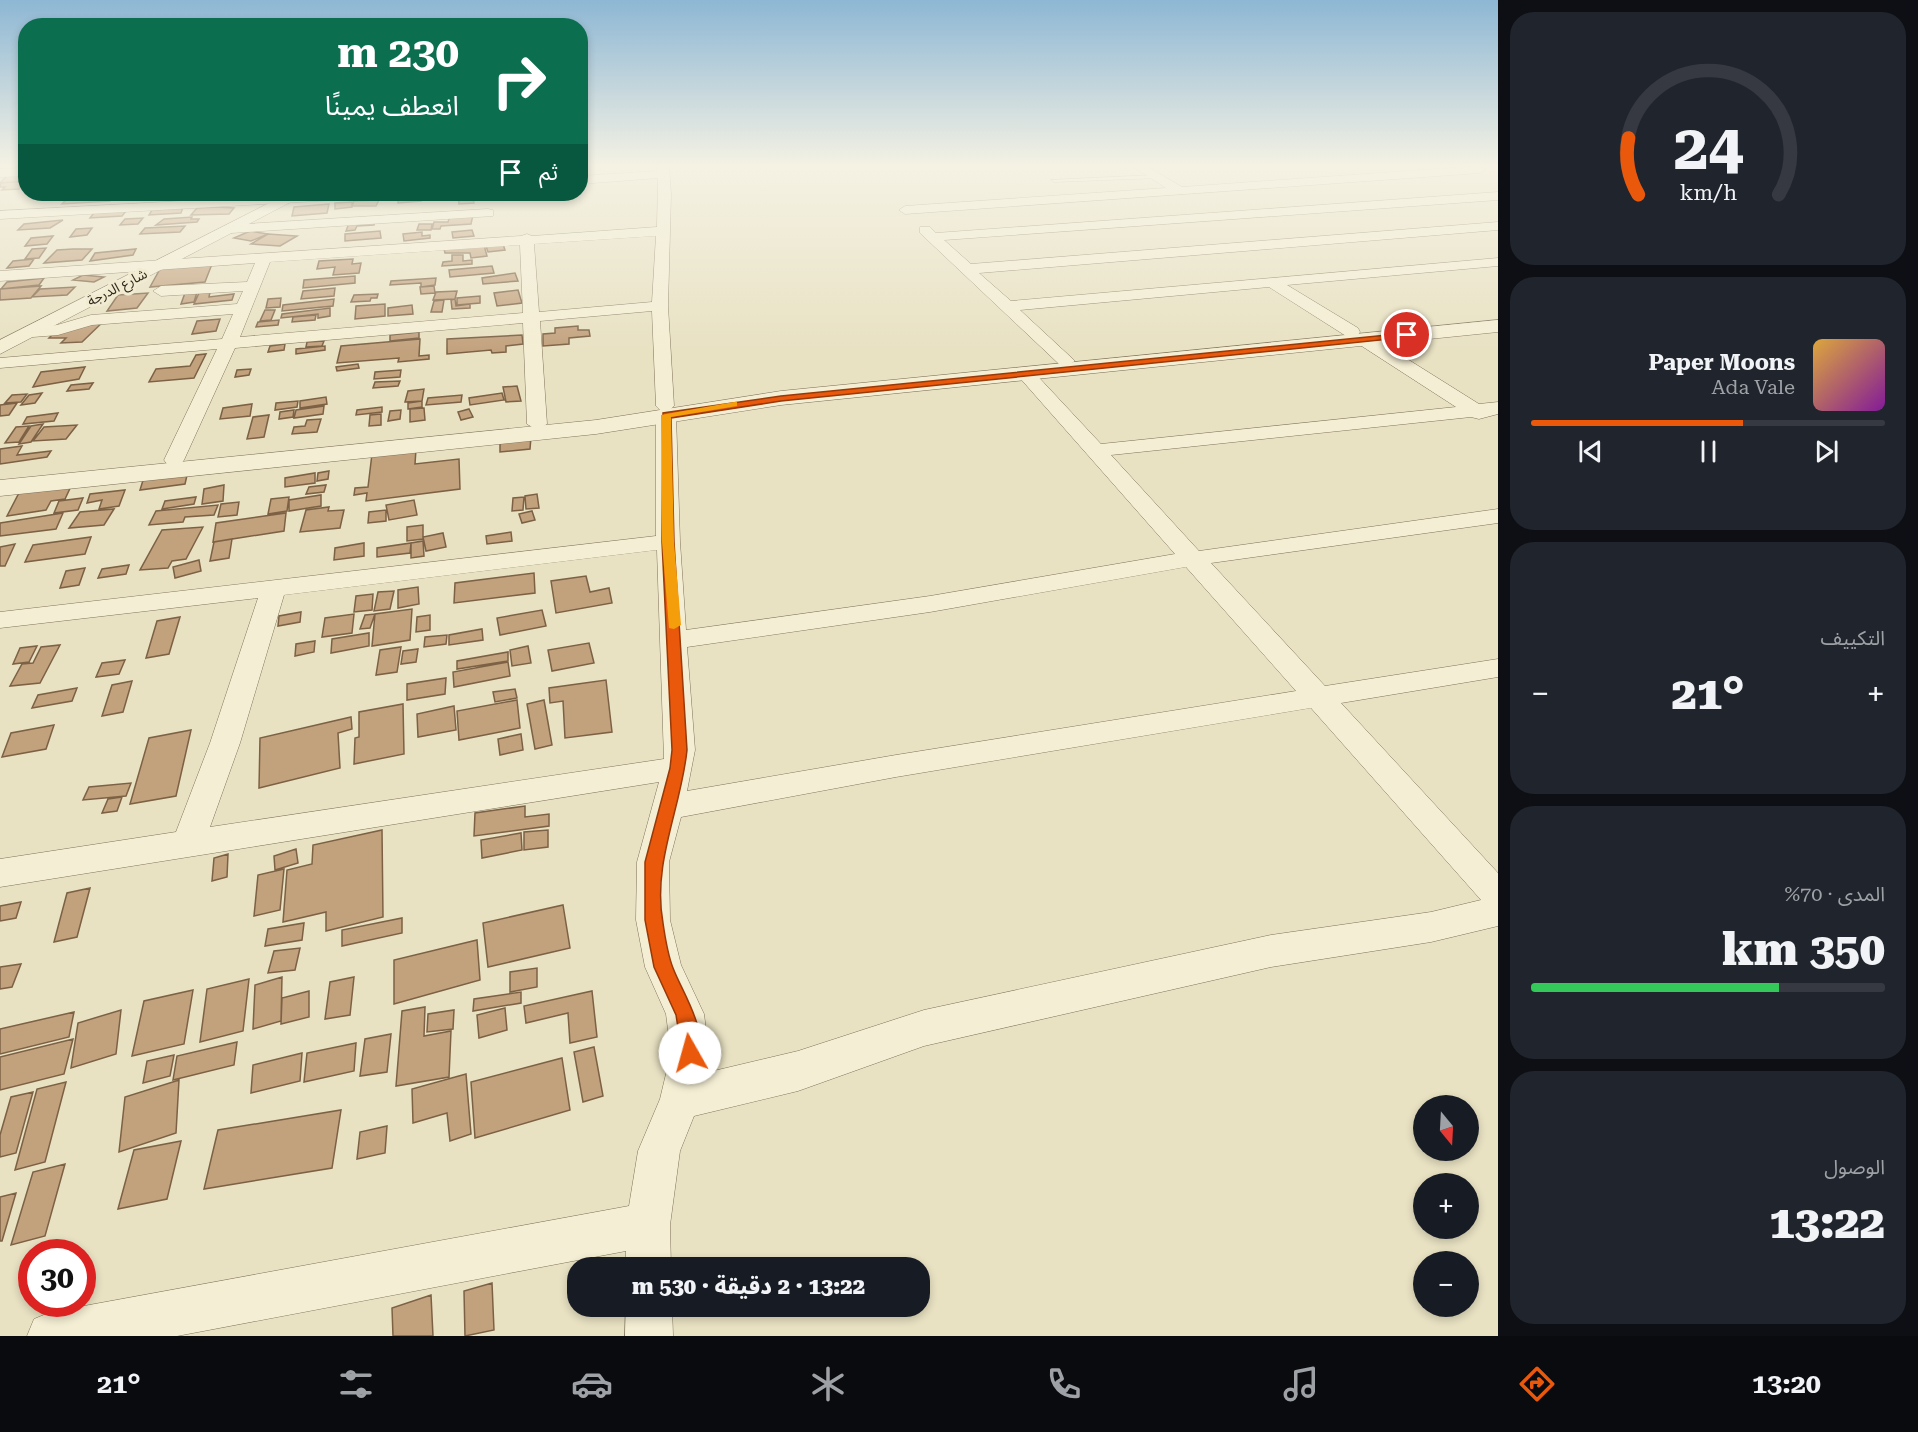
<!DOCTYPE html>
<html lang="ar">
<head>
<meta charset="utf-8">
<style>
  body { margin:0; font-family:"Roboto Serif","Noto Sans Arabic",serif; background:#20242c; color:#f1f3f6; direction:rtl; height:100vh; display:flex; flex-direction:column; font-size:22px; white-space:nowrap }
  * { box-sizing:border-box; margin:0 }
  p { font-size:20px; color:#9ea1a6 }
  .icon { flex:none; width:33px; height:33px; fill:none; stroke:currentColor; stroke-width:2; stroke-linecap:round; stroke-linejoin:round }
  .map { position:relative; flex:1; overflow:hidden; direction:ltr }
  .sheet { display:flex; flex-direction:column; gap:12px; padding:12px; background:#0d0f14; width:420px }
  .sheet>* { flex:none }
  .top-card { position:absolute; left:18px; top:18px; width:570px; height:183px; border-radius:24px; box-shadow:0 3px 9px #0003; direction:rtl; background:#0b6e4f; color:#fff; overflow:hidden }
  .needle { width:39px; rotate:162deg }
  .controls { position:absolute; left:1413px; top:1095px; display:grid; gap:12px }
  .controls a { display:grid; place-items:center; width:66px; height:66px; border-radius:50%; background:#171b24; box-shadow:0 3px 9px #0003; font-size:30px }
  .speed { position:absolute; left:18px; top:1239px; display:flex; gap:12px; font-size:30px; font-weight:700; text-align:center }
  .speed>* { display:grid; place-content:center; width:78px; height:78px; border-radius:50%; background:#171b24; box-shadow:0 3px 9px #0003; line-height:1 }
  .speed .limit { border:9px solid #d22; background:#fff; color:#111 }
  .pin { position:absolute; display:grid; place-items:center; width:51px; height:51px; color:#fff; margin:-26px; border:3px solid #fff; border-radius:50%; box-shadow:0 2px 6px #0007 }
  .me { position:absolute; width:66px; margin:-33px; rotate:353deg; stroke-linejoin:round; filter:drop-shadow(0 0 4px #0008) }
  .turn { display:flex; align-items:center; gap:21px; height:126px; padding:0 30px; font-size:27px }
  .turn .icon { width:78px; height:78px; stroke-width:2.5 }
  .turn b { display:block; font-size:42px; line-height:51px }
  .then { display:flex; align-items:center; height:57px; padding:0 30px; background:#0003; gap:12px; font-size:22px }
  .big { font-size:45px; font-weight:800; line-height:1.1 }
  .sheet .tile { flex:1; display:flex; flex-direction:column; justify-content:center; gap:9px; min-width:0; padding:0 21px; border-radius:24px; background:#20242c }
  .sheet .dial { align-items:center; gap:0 }
  .dial svg { height:156px; overflow:visible; fill:none; stroke:#363941; stroke-width:7; stroke-linecap:round; text-anchor:middle }
  .dial text { fill:#f1f3f6; stroke:none }
  .song { display:flex; align-items:center; gap:18px }
  .cover { width:72px; height:72px; border-radius:9px; background:linear-gradient(135deg,hsl(40 70% 55%),hsl(290 70% 35%)) }
  .played { height:6px; border-radius:3px; background:linear-gradient(90deg,#ea580c 60%,#363941 60%) }
  .keys { display:flex; justify-content:space-around; direction:ltr }
  .heat { display:flex; justify-content:space-between; align-items:center; font-size:33px; direction:ltr }
  .charge { height:9px; border-radius:4px; background:linear-gradient(90deg,#34c759 70%,#363941 0) }
  .trip { position:absolute; left:567px; top:1257px; width:363px; height:60px; border-radius:24px; background:#171b24; box-shadow:0 3px 9px #0003; font-weight:800; line-height:60px; text-align:center; direction:rtl }
  .menu { display:flex; height:96px; justify-content:space-around; align-items:center; background:#090b0e; color:#9ea1a6 }
  .menu .icon { width:42px; height:42px }
  .menu .active { color:#ea580c }
  .menu b { font-size:27px; color:#f1f3f6 }
  main { display:flex; flex:1; min-height:0 }
  .map>svg:first-child { display:block }
  .building { fill:#c2a17d; stroke:#7c6144; stroke-width:1.5 }
  .lines { fill:none; stroke-linecap:round; stroke-linejoin:round }
  .service-casing { stroke:#80735c; stroke-width:1 }
  .minor-casing { stroke:#80735c; stroke-width:1 }
  .tertiary-casing { stroke:#80735c; stroke-width:1 }
  .service { fill:#f4eed4; fill-rule:evenodd }
  .minor { fill:#f4eed4; fill-rule:evenodd }
  .tertiary { fill:#f4eed4; fill-rule:evenodd }
  .route { fill:#ea580c; stroke:#983908; stroke-width:1.5 }
  .slow { fill:#f59e0b }
  .labels { text-anchor:middle; stroke-width:6; stroke-linejoin:round; paint-order:stroke }
  .far-street-label { font-size:14px; fill:#312a1e; stroke:#f0ebd1 }
</style>
</head>
<body>
<main>
<section class="sheet">
<div class="tile dial"><svg viewBox="0 0 100 80">
<path d="M14 69A42 42 0 1 1 86 69"/>
<path d="M14 69A42 42 0 0 1 9 40" stroke="#ea580c"/>
<text x="50" y="56" font-size="32" font-weight="700">24</text>
<text x="50" y="72" font-size="11">km/h</text>
</svg></div>
<div class="tile">
<div class="song"><i class="cover"></i><div><b>Paper Moons</b><p>Ada Vale</p></div></div>
<div class="played"></div>
<div class="keys"><svg class="icon" aria-label="previous" viewBox="0 0 24 24"><path d="M18 5L8 12l10 7zM5 5v14"/></svg><svg class="icon" aria-label="pause" viewBox="0 0 24 24"><path d="M8 5v14M16 5v14"/></svg><svg class="icon" aria-label="next" viewBox="0 0 24 24"><path d="M6 5l10 7-10 7zM19 5v14"/></svg></div>
</div>
<div class="tile"><p>التكييف</p>
<div class="heat"><a>−</a><b class="big">21°</b><a>+</a></div>
</div>
<div class="tile"><p>المدى · 70%</p><b class="big">350 km</b><div class="charge"></div></div>
<div class="tile"><p>الوصول</p><b class="big">13:22</b></div>
</section>
<div class="map">
<svg width="1498" height="1336" viewBox="0 0 1498 1336">
  <rect width="100%" height="100%" fill="#e8e1c2"/>
  <path class="building" d="M26,174V181L0,183L7,176Z
    M26,181L19,189L2,190L5,187H0L1,183Z
    M141,194H168L166,196L138,199Z
    M449,194H472L474,203L459,204L458,196L449,197Z
    M420,195L421,201L398,203V197Z
    M101,196L99,199L113,198L110,201L62,204L68,198Z
    M379,200L376,206H352L354,201Z
    M352,202V207L335,209V203Z
    M329,204L327,213L292,216L294,207Z
    M183,207L181,213L149,215L152,210Z
    M217,207L234,208L229,214L191,215L197,208Z
    M126,211L122,216L90,218L94,213Z
    M473,215L471,224L441,226L440,229H432L434,222H448L450,216Z
    M192,217L191,219H199L197,222L156,225L164,219Z
    M143,218L138,224L120,225L125,219Z
    M63,220L50,228L18,230L24,224Z
    M375,221L374,225L357,226L355,230L346,231L349,223Z
    M419,224H432L431,230H417Z
    M185,226L180,232L140,234L145,228Z
    M92,228L87,235L70,237L76,229Z
    M472,230L474,236L453,238L452,232Z
    M250,231L268,234L251,241L234,238Z
    M380,231L381,238L345,241V234Z
    M422,232V236L430,235V238L404,241L403,234Z
    M268,234L297,236L280,246L251,244Z
    M53,236L47,244L25,246L31,238Z
    M503,244L505,250L488,252L486,246Z
    M484,245L487,256L471,258L470,253H445L444,249Z
    M46,248L39,258L25,259L32,249Z
    M73,249H92L82,260L44,263L57,250Z
    M136,249L133,255L90,261L95,253Z
    M452,255H463V261L472,260V264L442,266L443,262L452,261Z
    M34,259L29,266L7,268L13,261Z
    M353,259L352,264L361,263L359,273L333,275L335,267L317,269L319,261Z
    M212,264L205,282L150,287L160,269Z
    M492,266L494,273L450,277L449,270Z
    M515,273L518,281L483,284L482,278Z
    M83,275L104,277L94,282L73,280Z
    M355,276V283L303,288L304,280Z
    M44,278L39,285L1,289L7,282Z
    M436,278L435,285L421,287V283L390,285L391,281Z
    M41,286L31,298L0,300V289Z
    M434,286L435,293L421,294L420,287Z
    M75,287L67,295L32,297L40,289Z
    M335,288L334,296L301,299L303,291Z
    M198,289L194,302L181,304L186,290Z
    M518,290L522,303L497,306L494,293Z
    M457,291L455,299L433,300L436,292Z
    M210,292L209,297L234,294L232,300L194,304L199,293Z
    M148,293L137,308L107,311L118,295Z
    M378,294L377,298H371L370,301L351,302L354,295Z
    M480,296V303L457,305V298Z
    M281,298L280,307L266,308L268,299Z
    M334,299L333,306L282,311L283,305Z
    M455,299L456,306L470,304V308L452,309L451,300Z
    M444,300L442,312H431L434,301Z
    M385,304V316L355,319L356,306Z
    M412,305L413,314L388,316V308Z
    M330,308V316L318,318V314L281,318L282,314Z
    M265,310H275L271,320L260,321Z
    M316,315L315,320L292,322L293,317Z
    M107,318L82,342L61,343L66,338H49L59,328Z
    M220,319L216,331L192,334L197,321Z
    M279,320L278,325L256,327L258,322Z
    M578,326V330H589L590,336L569,338V344L543,346V334L555,333V328Z
    M419,332V338L390,341V335Z
    M522,335L523,344L506,346V352L492,353L491,350L447,354V339Z
    M420,339L419,356L429,355V359L398,362L399,358L337,363L341,346Z
    M324,341L322,346L306,347L307,342Z
    M285,344L284,350L268,352L270,346Z
    M325,346V350L296,354V349Z
    M206,354L194,378L149,382L156,369L190,366L196,355Z
    M358,364L359,368L337,371L336,367Z
    M85,367L79,379L33,387L41,372Z
    M251,369L249,375L235,377L237,370Z
    M401,370L400,377L374,379L375,372Z
    M400,381L398,386L373,388L375,382Z
    M93,383L89,389L67,391L71,385Z
    M517,386L521,401L506,402L503,387Z
    M424,389L422,401L405,402L408,391Z
    M42,393L35,403L21,405L29,395Z
    M502,393L504,400L470,405L469,398Z
    M27,394L21,402L5,403L12,395Z
    M462,395L461,402L426,405L428,398Z
    M326,397L327,404L300,408V401Z
    M298,401L297,407L275,410L276,403Z
    M422,401V407L408,409V403Z
    M17,403L9,415L0,416V405Z
    M252,404L250,416L220,419L223,408Z
    M324,406L323,414L294,418L296,410Z
    M382,407V412L356,415L357,410Z
    M424,408L425,420L410,422V409Z
    M469,409L473,417L461,420L458,412Z
    M294,410L293,417L279,419L280,412Z
    M401,410L400,419L388,421L390,411Z
    M58,413L54,421L23,424L27,417Z
    M381,414V425L369,426L370,415Z
    M269,415L264,437L247,439L253,417Z
    M321,419L317,432L292,434L294,427L305,426L307,420Z
    M43,424L31,442L19,444L31,426Z
    M77,425L66,439L33,441L44,427Z
    M29,426L19,442L5,443L16,427Z
    M531,437L530,449L500,452V440Z
    M22,446L17,455L51,451L47,457L0,464V449Z
    M416,449L415,464L459,459L460,489L366,501L367,493L354,495L355,488L368,487L372,454Z
    M188,471L185,484L140,490L144,477Z
    M329,471L328,479L317,481L318,473Z
    M315,473V483L285,487V478Z
    M73,482L65,499L51,501L46,510L7,516L21,489Z
    M224,485L223,501L202,504L204,489Z
    M326,485L324,492L306,494L309,487Z
    M125,490L119,506L99,509L102,500L87,503L90,494Z
    M537,494L539,508L526,509L525,496Z
    M321,495V506L289,511V500Z
    M196,497L194,504L162,509L165,501Z
    M289,497L287,511L268,514L271,499Z
    M524,497L523,510L512,511L513,498Z
    M83,498L78,510L54,513L59,501Z
    M414,500L417,515L389,520L386,505Z
    M239,502L237,515L218,517L221,504Z
    M218,505L214,515L185,517L183,522L149,525L156,511Z
    M329,507L328,511L344,510L340,528L300,532L306,510Z
    M114,509L104,525L69,528L80,512Z
    M386,510V521L368,523L369,512Z
    M532,511L535,520L522,523L519,514Z
    M63,513L56,529L0,536V523Z
    M286,513L284,531L213,542L216,523Z
    M423,525V539L407,541V527Z
    M203,527L186,559L172,561L168,568L140,570L162,530Z
    M511,532L512,541L487,544L486,536Z
    M443,533L446,547L426,551L423,537Z
    M91,537L85,554L25,562L33,545Z
    M232,539L229,558L210,561L214,542Z
    M423,541L424,556L411,558V543Z
    M364,543V556L334,560L335,548Z
    M411,543L410,553L377,557V548Z
    M15,544L5,566H0V547Z
    M199,560L201,571L175,578L173,567Z
    M129,565L126,574L98,578L102,569Z
    M85,568L79,585L60,588L66,571Z
    M534,573L535,593L454,603L455,583Z
    M586,576L590,592L609,588L612,603L556,613L551,581Z
    M418,587L419,604L398,608V590Z
    M394,591L390,609L374,611L378,592Z
    M373,594L372,610L354,612L356,596Z
    M412,609L410,640L372,646L375,614Z
    M542,610L546,626L500,635L497,618Z
    M301,612L300,622L278,626L279,616Z
    M354,614L352,633L322,637L325,618Z
    M375,614L370,628L360,629L365,615Z
    M430,615V630L416,632L417,617Z
    M180,617L169,654L146,658L157,621Z
    M482,629L483,640L449,645V635Z
    M369,633V646L331,653L332,639Z
    M447,635L446,644L424,647L425,637Z
    M315,641L314,652L295,656L296,644Z
    M589,643L594,663L552,671L548,650Z
    M60,645L40,683L10,686L22,664L33,663L41,647Z
    M37,646L29,662L13,664L20,648Z
    M528,646L531,663L512,666L510,650Z
    M401,647L397,672L376,675L380,650Z
    M418,649L416,662L401,664L403,651Z
    M508,652V661L457,669V661Z
    M125,660L119,674L96,677L102,663Z
    M508,662L510,676L454,687L453,672Z
    M446,678L445,694L407,700V684Z
    M606,680L612,732L565,738L563,701L550,703L549,688Z
    M132,681L123,712L102,716L112,685Z
    M77,688L72,701L32,708L38,695Z
    M515,689L517,698L495,702L493,692Z
    M517,700L520,728L459,740L457,711Z
    M544,700L552,745L535,749L527,704Z
    M403,704L404,754L354,764L355,738L359,737V712Z
    M454,706L456,730L418,737L417,714Z
    M351,717L352,729L338,733L340,768L259,788L260,738Z
    M54,725L46,749L2,757L11,733Z
    M191,730L176,796L130,804L149,738Z
    M521,734L523,750L500,755L498,739Z
    M131,783L126,796L83,800L89,787Z
    M122,797L117,811L102,813L108,799Z
    M525,806V817L549,814V826L474,836L475,813Z
    M382,830L383,917L326,931V912L283,922L287,870L312,864L313,845Z
    M548,830V847L524,850V832Z
    M521,833L522,850L482,858L481,840Z
    M296,849L298,863L275,870L274,856Z
    M228,854L227,877L212,881L214,858Z
    M284,869L280,910L254,916L258,875Z
    M90,888L77,937L54,942L67,893Z
    M21,902L16,918L0,921V906Z
    M563,905L570,948L488,967L483,923Z
    M402,918V933L342,946V930Z
    M304,923L302,940L265,946L268,929Z
    M477,940L480,980L394,1004V960Z
    M300,948L295,970L268,973L274,951Z
    M21,964L12,987L0,989V967Z
    M537,968V987L510,992V972Z
    M282,977L281,1021L253,1029L255,985Z
    M354,977L350,1015L325,1019L330,982Z
    M249,979L243,1031L200,1042L207,989Z
    M193,990L184,1044L132,1056L144,1001Z
    M309,991V1017L281,1024L282,998Z
    M592,991L597,1037L570,1043L568,1013L526,1023L524,1006Z
    M521,992V1003L473,1011L474,999Z
    M425,1007L424,1036L451,1031L449,1077L396,1086L402,1011Z
    M505,1008L507,1030L479,1038L477,1015Z
    M121,1010L116,1054L71,1068L78,1023Z
    M454,1010L453,1029L427,1032L428,1014Z
    M74,1012L69,1037L0,1054V1029Z
    M391,1034L387,1072L360,1076L365,1039Z
    M73,1039L64,1074L0,1090V1057Z
    M237,1042L234,1065L173,1080L177,1056Z
    M356,1043L354,1071L304,1082L307,1053Z
    M594,1047L603,1096L583,1102L574,1052Z
    M302,1053L300,1081L251,1093L253,1065Z
    M174,1055L170,1076L143,1083L147,1061Z
    M562,1058L570,1110L475,1138L471,1082Z
    M466,1074L471,1134L450,1141L447,1113L413,1123L412,1089Z
    M179,1080L176,1133L119,1152L125,1097Z
    M66,1082L45,1162L15,1170L37,1089Z
    M33,1092L16,1153L0,1157V1135L11,1097Z
    M341,1110L332,1168L204,1189L218,1130Z
    M387,1126L385,1153L357,1159L360,1132Z
    M181,1141L167,1199L118,1209L134,1150Z
    M65,1164L45,1236L11,1245L33,1172Z
    M16,1193L2,1241H0V1197Z
    M492,1283L494,1330L465,1336L464,1291Z
    M431,1295L433,1336H393L392,1308Z"/>
  <g class="lines">
    <g class="service-casing">
      <path id="service" d="M1157,175L1159,178L1054,182L1051,180Z"/>
    </g>
    <g class="minor-casing">
      <path id="minor" d="M657,166H669L671,194L668,306L674,406L670,410L676,415L680,542L686,630L930,596L1175,554L1019,377L1016,373L1019,369H1031L1101,444L1456,407L1357,343L1355,339L1357,336H1346L1269,287L1020,310L1075,361L1066,366L1060,365L920,233V227H930L936,233L1498,192V200L944,240L971,264L1498,222V230L979,273L1011,301L1498,258V266L1287,285L1358,328L1360,332L1358,335H1369L1479,404L1498,402V414L1479,419L1471,417L1111,455L1199,551L1498,509V523L1211,563L1325,686L1498,659V677L1341,703L1498,873V926L1431,942L1271,967L924,1046L798,1091L694,1116L680,1151L670,1225L671,1268H625L626,1251L177,1336H27L34,1319L51,1312L629,1206L638,1151L660,1099L671,1053L666,1014L645,967L636,920L637,862L659,782L0,887V859L176,832L210,743L258,598L0,628V612L656,536V415L661,411L656,406L652,311L540,321L547,424L537,430L527,424L523,323L235,348L184,460L181,464H167L164,460L217,349L0,368V358L222,339L233,314L92,325L58,335L33,337L25,332L27,328L57,325L91,315L237,304L243,291L161,296L153,291L161,286L247,282L255,263L0,281V271L521,236L527,234L532,236L657,227L658,178L580,184V176L657,171ZM656,236L652,302L539,312L534,244ZM520,245L523,313L240,337L270,262ZM657,550L664,759L210,827L240,743L284,595ZM1186,567L1296,691L896,755L687,791L695,750L687,647L930,612ZM1311,708L1481,900L1431,912L1271,935L924,1010L798,1051L705,1073L709,1053L704,1014L681,965L670,920L669,862L681,817L896,777Z
        M1132,166H1146L1182,187L1477,166L1486,169L1480,173L905,214L899,210L905,206L1166,188Z
        M26,168V176L0,177V169Z
        M313,194H377L371,198L0,219V211Z
        M488,209L493,210V216L231,233L224,229L231,225Z
        M626,1306H672L673,1336H625Z"/>
    </g>
    <g class="tertiary-casing">
      <path id="tertiary" d="M287,194H306L0,354V340Z
        M1498,320V332L781,405L596,434L0,496V480L596,420L781,391Z"/>
    </g>
    <use href="#service" class="service"/>
    <use href="#minor" class="minor"/>
    <use href="#tertiary" class="tertiary"/>
  </g>
  <linearGradient id="sky" x2="0" y2="1"><stop stop-color="#8db7d4"/><stop offset="0.47" stop-color="#f5f2e4"/><stop offset="1" stop-color="#f5f2e4" stop-opacity="0"/></linearGradient>
  <rect width="1498" height="353" fill="url(#sky)"/>
  <path class="route" d="M1407,333L1410,337L781,401L671,418L674,542L687,750C681,809 652,863 663,923C665,937 668,955 673,968C683,994 709,1031 697,1059L690,1062L683,1059L676,1015L654,967L645,920V862L670,768L672,750L662,542L663,413L781,396Z"/>
  <path class="slow" d="M734,402H737V406L671,417L674,542L681,625L674,629L669,628L662,542L661,415Z"/>
  <g class="labels">
    <g class="far-street-label">
      <text transform="translate(117 287) rotate(-27)" y="5">شارع الدرجة</text>
    </g>
  </g>
</svg>
<div class="controls">
<a><svg class="needle" viewBox="-14 -14 28 28"><path d="M0-13l5 13h-10z" fill="#e53935"/><path d="M0 13l5-13h-10z" fill="#9ea1a6"/></svg></a>
<a>+</a>
<a>−</a>
</div>
<div class="speed"><div class="limit">30</div></div>
<div class="pin" style="left:1407px;top:335px;background:#d93025"><svg class="icon" aria-label="arrive" viewBox="0 0 24 24"><path d="M6 21V4h12l-3 4 3 4H6"/></svg></div>
<svg class="me" style="left:690px;top:1053px" viewBox="-20 -20 40 40"><circle r="19" fill="#fff"/><path d="M0-13L10 11 0 6-10 11z" fill="#ea580c"/></svg>
<div class="trip">13:22 · 2 دقيقة · 530 m</div>
<div class="top-card">
<div class="turn"><svg class="icon" aria-label="right" viewBox="0 0 24 24"><path d="M7 20v-9h11M14 6l5 5-5 5"/></svg><div><b>230 m</b>انعطف يمينًا</div></div>
<div class="then">ثم<svg class="icon" aria-label="arrive" viewBox="0 0 24 24"><path d="M6 21V4h12l-3 4 3 4H6"/></svg></div>
</div>
</div>
</main>
<nav class="menu">
<b>13:20</b>
<svg class="icon active" aria-label="directions" viewBox="0 0 24 24"><path d="M12 3l9 9-9 9-9-9zM9 14v-3h6M13 9l2 2-2 2"/></svg>
<svg class="icon" aria-label="music" viewBox="0 0 24 24"><path d="M9 18V5l10-2v13"/><circle cx="6" cy="18" r="3"/><circle cx="16" cy="16" r="3"/></svg>
<svg class="icon" aria-label="phone" viewBox="0 0 24 24"><path d="M5 4h4l2 5-3 2q2 4 5 5l2-3 5 2v4C11 20 4 13 5 4z"/></svg>
<svg class="icon" aria-label="climate" viewBox="0 0 24 24"><path d="M12 3v18M4 7l16 10M4 17L20 7"/></svg>
<svg class="icon" aria-label="car" viewBox="0 0 24 24"><path d="M5 17H2v-5l4-1 3-4h7l3 4 3 1v5h-3M9 17h6M6 11h13"/><circle cx="7" cy="17" r="2"/><circle cx="17" cy="17" r="2"/></svg>
<svg class="icon" aria-label="filters" viewBox="0 0 24 24"><path d="M4 7h16M4 17h16"/><circle cx="9" cy="7" r="2"/><circle cx="15" cy="17" r="2"/></svg>
<b>21°</b>
</nav>
</body>
</html>
